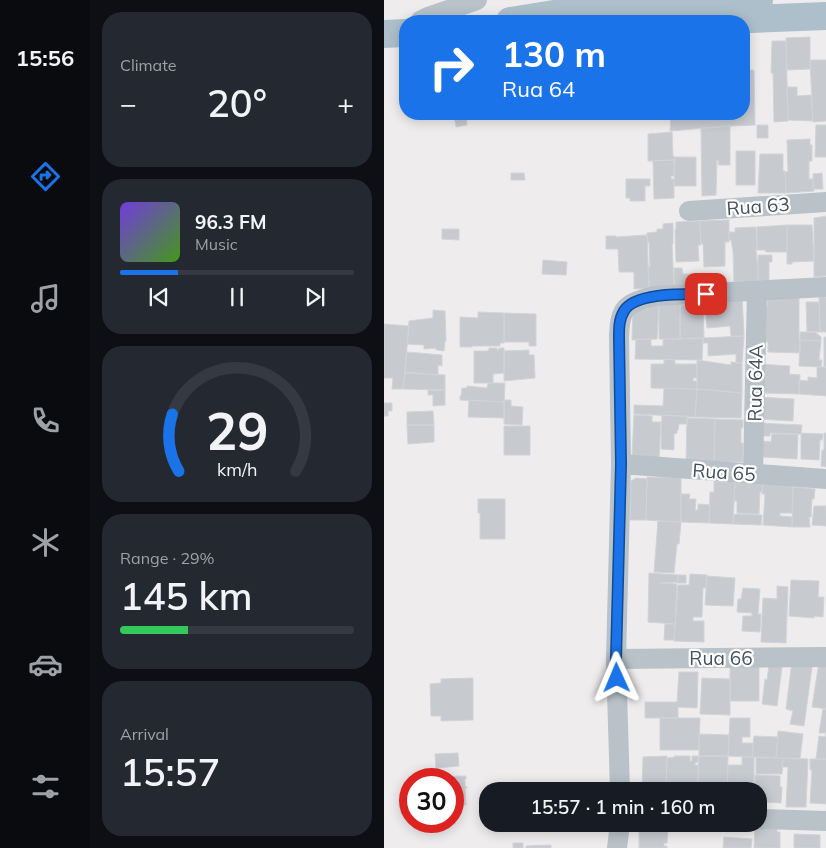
<!DOCTYPE html>
<html lang="en">
<head>
<meta charset="utf-8">
<style>
  body { margin:0; font-family:Mulish,sans-serif; background:#242831; color:#f1f3f6; height:100vh; display:flex; flex-direction:column; font-size:19px; white-space:nowrap }
  * { box-sizing:border-box; margin:0 }
  p { font-size:16px; color:#9ea1a6 }
  .icon { flex:none; width:28px; height:28px; fill:none; stroke:currentColor; stroke-width:2; stroke-linecap:round; stroke-linejoin:round }
  .map { position:relative; flex:1; overflow:hidden }
  .sheet { display:flex; flex-direction:column; gap:12px; padding:12px; background:#0d0f14; width:294px }
  .sheet>* { flex:none }
  .top-card { position:absolute; left:15px; top:15px; width:351px; height:105px; border-radius:20px; box-shadow:0 2px 12px #0003; background:#1a73e8; color:#fff; overflow:hidden }
  .speed { position:absolute; left:15px; top:768px; display:flex; gap:10px; font-size:25px; font-weight:700; text-align:center }
  .speed>* { display:grid; place-content:center; width:65px; height:65px; border-radius:50%; background:#171b24; box-shadow:0 2px 12px #0003; line-height:1 }
  .speed .limit { border:8px solid #d22; background:#fff; color:#111 }
  .pin { position:absolute; display:grid; place-items:center; width:42px; height:42px; color:#fff; margin:-21px; border-radius:10px; box-shadow:0 2px 8px #0006 }
  .me { position:absolute; width:55px; margin:-28px; rotate:359deg; stroke-linejoin:round; filter:drop-shadow(0 0 4px #0008) }
  .turn { display:flex; align-items:center; gap:18px; height:105px; padding:0 20px; font-size:22px }
  .turn .icon { width:65px; height:65px; stroke-width:2.5 }
  .turn b { display:block; font-size:35px; line-height:42px }
  .big { font-size:38px; font-weight:600; line-height:1.1 }
  .sheet .card { flex:1; display:flex; flex-direction:column; justify-content:center; gap:8px; min-width:0; padding:0 18px; border-radius:20px; background:#242831 }
  .sheet .dial { align-items:center; gap:0 }
  .dial svg { height:130px; overflow:visible; fill:none; stroke:#363941; stroke-width:7; stroke-linecap:round; text-anchor:middle }
  .dial text { fill:#f1f3f6; stroke:none }
  .song { display:flex; align-items:center; gap:15px }
  .cover { width:60px; height:60px; border-radius:8px; background:linear-gradient(135deg,hsl(260 70% 55%),hsl(100 70% 35%)) }
  .played { height:5px; border-radius:2px; background:linear-gradient(90deg,#1a73e8 25%,#363941 25%) }
  .keys { display:flex; justify-content:space-around; direction:ltr }
  .heat { display:flex; justify-content:space-between; align-items:center; font-size:28px; direction:ltr }
  .charge { height:8px; border-radius:4px; background:linear-gradient(90deg,#34c759 29%,#363941 0) }
  .trip { position:absolute; left:95px; top:782px; width:288px; height:50px; border-radius:20px; background:#171b24; box-shadow:0 2px 12px #0003; font-weight:600; line-height:50px; text-align:center }
  main { display:flex; flex:1; min-height:0 }
  .menu { display:flex; flex-direction:column; width:90px; justify-content:space-around; align-items:center; background:#090b0e; color:#9ea1a6 }
  .menu .icon { width:35px; height:35px }
  .menu .selected { color:#1a73e8 }
  .menu b { font-size:22px; color:#f1f3f6 }
  .map>svg:first-child { display:block }
  .building { fill:#c7cacf; stroke:#d1d3d8 }
  .lines { fill:none; stroke-linecap:round; stroke-linejoin:round }
  .street { stroke:#b8c2c8; stroke-width:20 }
  .primary { stroke:#adbfca; stroke-width:28 }
  .route-casing { stroke:#114b97; stroke-width:12 }
  .route { stroke:#1a73e8; stroke-width:9 }
  .labels { text-anchor:middle; stroke-width:4.5; stroke-linejoin:round; paint-order:stroke }
  .street-label { font-size:19px; fill:#465158; stroke:#fff }
</style>
</head>
<body>
<main>
<nav class="menu">
<b>15:56</b>
<svg class="icon selected" aria-label="directions" viewBox="0 0 24 24"><path d="M12 3l9 9-9 9-9-9zM9 14v-3h6M13 9l2 2-2 2"/></svg>
<svg class="icon" aria-label="music" viewBox="0 0 24 24"><path d="M9 18V5l10-2v13"/><circle cx="6" cy="18" r="3"/><circle cx="16" cy="16" r="3"/></svg>
<svg class="icon" aria-label="phone" viewBox="0 0 24 24"><path d="M5 4h4l2 5-3 2q2 4 5 5l2-3 5 2v4C11 20 4 13 5 4z"/></svg>
<svg class="icon" aria-label="climate" viewBox="0 0 24 24"><path d="M12 3v18M4 7l16 10M4 17L20 7"/></svg>
<svg class="icon" aria-label="car" viewBox="0 0 24 24"><path d="M5 17H2v-5l4-1 3-4h7l3 4 3 1v5h-3M9 17h6M6 11h13"/><circle cx="7" cy="17" r="2"/><circle cx="17" cy="17" r="2"/></svg>
<svg class="icon" aria-label="filters" viewBox="0 0 24 24"><path d="M4 7h16M4 17h16"/><circle cx="9" cy="7" r="2"/><circle cx="15" cy="17" r="2"/></svg>
</nav>
<section class="sheet">
<div class="card"><p>Climate</p>
<div class="heat"><a>−</a><b class="big">20°</b><a>+</a></div>
</div>
<div class="card">
<div class="song"><i class="cover"></i><div><b>96.3 FM</b><p>Music</p></div></div>
<div class="played"></div>
<div class="keys"><svg class="icon" aria-label="previous" viewBox="0 0 24 24"><path d="M18 5L8 12l10 7zM5 5v14"/></svg><svg class="icon" aria-label="pause" viewBox="0 0 24 24"><path d="M8 5v14M16 5v14"/></svg><svg class="icon" aria-label="next" viewBox="0 0 24 24"><path d="M6 5l10 7-10 7zM19 5v14"/></svg></div>
</div>
<div class="card dial"><svg viewBox="0 0 100 80">
<path d="M14 69A42 42 0 1 1 86 69"/>
<path d="M14 69A42 42 0 0 1 10 34" stroke="#1a73e8"/>
<text x="50" y="56" font-size="32" font-weight="700">29</text>
<text x="50" y="72" font-size="11">km/h</text>
</svg></div>
<div class="card"><p>Range · 29%</p><b class="big">145 km</b><div class="charge"></div></div>
<div class="card"><p>Arrival</p><b class="big">15:57</b></div>
</section>
<div class="map">
<svg width="443" height="848" viewBox="0 0 443 848">
  <rect width="100%" height="100%" fill="#efeced"/>
  <path class="building" d="M426,37V69L403,70L402,38Z
    M388,41H402L404,121L390,122L389,73H387Z
    M426,60H443V121L429,122Z
    M360,70H370L371,125L346,126L286,131L287,114H360Z
    M403,87H413V96L427,95L429,121L404,120Z
    M65,114H82L83,125L72,127L70,115L65,117Z
    M373,125H384V138H373Z
    M432,125H443V157H431Z
    M346,126V165H335L334,160H333L332,195L318,196L317,128Z
    M288,132L289,156L291,157L290,160L264,161V134Z
    M426,139V145H428V161H425V179H429L430,191L402,193L401,172H404L403,140Z
    M352,151H371V185H352Z
    M376,154H399V171H401L402,193H374Z
    M291,157H312V186H290Z
    M290,160V176H287V179H290V198L270,199L269,161Z
    M127,173H140L141,180H127Z
    M438,173L439,189H429V174Z
    M242,179H266V186H261V201H246V198H242Z
    M443,216V276L430,277V218Z
    M345,220V242H341V266L320,267L319,244L317,243L316,221Z
    M316,221L317,245H314L315,261L292,262L291,229H292V222Z
    M289,223V244H288L290,287L265,288L264,267H266L265,242H263V233L273,232V229H279V224Z
    M403,225V252H382L381,250H373V227Z
    M403,225H428L430,261L408,262V264H403Z
    M372,227L373,249H372L373,262H374V281L350,282L349,251L347,240H345V232H351V228Z
    M58,229H75V240L58,239Z
    M263,235L265,288L250,289V272H235L234,249H222V236H232V237Z
    M374,255H388V262H385V280L374,281Z
    M159,260L183,262L182,275L158,274Z
    M290,268H298L299,274H314V285L290,287Z
    M415,295V340H416V353L384,352V342L373,341L374,307H383L384,297Z
    M358,296L360,336H347L346,326L323,328L321,304H323V299Z
    M435,297H443V332H436Z
    M296,302V339H275V303Z
    M422,302H435L436,332H423Z
    M275,304L273,339L248,340L249,309H264V306Z
    M296,305H310V307H319L320,338L296,339Z
    M49,310L61,311L62,341H61L60,351L54,350H52V348L40,349V345L23,344L25,321L49,318Z
    M94,312L120,313V343H116V346H88V347H76V317L94,318Z
    M120,313L152,314V346H145V342H120Z
    M0,324L25,326L19,389H8L9,378H0Z
    M416,332H431L437,337V341L416,340Z
    M360,336L358,363H352V354L324,356V343H319V338Z
    M440,337H443V367H440Z
    M319,338L318,360L251,359L252,339H267V346H279V339Z
    M416,340L437,341L435,360H438L437,367L415,366Z
    M105,348H113V350H115V348H120V373L109,374V383H90V351H103L105,350Z
    M145,350V355H150L151,378L120,381V351Z
    M23,352L58,355V366L54,365V375L21,372Z
    M280,359L291,360V364H313V378H309V381H313V389L267,388V364H280Z
    M313,360L347,365V362L358,363V393L313,389Z
    M375,364L406,366L405,374L416,375L415,394L374,393Z
    M433,367H443V396L415,394V380L424,381V377L433,378Z
    M21,373L61,375V390L19,389Z
    M104,383H121L120,402L76,400V396H77L78,388H83V386L103,388Z
    M280,388L313,389L311,417L250,414V405L279,406Z
    M313,389L358,393L357,418L311,417Z
    M44,390H61V405L49,406V395H44Z
    M373,397L410,399L409,421L372,419Z
    M85,400L120,402V418L84,417Z
    M120,400H127V406L139,407L138,425L120,424Z
    M0,403H8V411H4V416H0Z
    M49,411L50,425H23V412Z
    M250,415L268,416V422H277L275,459L248,457Z
    M278,415L303,416V424H295L294,430L293,431V433L290,434V450L277,449Z
    M303,418L331,419L330,462L302,461Z
    M331,419L359,420V428H357V443H359V462H330Z
    M372,423L418,425L417,434L386,433V436H375Z
    M23,425H50V442L24,444Z
    M120,426H146V455H120Z
    M417,433L439,434L438,440H436L435,460L417,459Z
    M440,433H443V467L437,466L438,450H440Z
    M388,434H414L413,459L378,457V441L387,442Z
    M263,477L297,478V522L262,520Z
    M252,478L263,479L262,520H246L247,481Z
    M330,481L351,482L349,524L325,523L326,492H330Z
    M351,481L379,482L378,492H376L375,514L353,513V501H350Z
    M379,482L409,484L408,513H396V516L408,517V527L379,525L381,494H378Z
    M409,487L431,489L430,499H428L427,517H425L426,527H408Z
    M297,494H306L305,499H312L311,510H314V504L326,505L325,523L297,522Z
    M94,499H121V539H96V513H94Z
    M430,506H442L443,526L428,525Z
    M353,514L378,515L377,525L349,524L350,515Z
    M274,521L297,522L295,544H293L290,573L270,572Z
    M265,573L294,575V582L275,583L293,584L291,624L264,622Z
    M306,574L323,575L322,588H319L318,617H309V621H320V642L290,641V640L294,585H305Z
    M294,575H302V583H293Z
    M323,576L351,578L349,606L321,605Z
    M407,580L435,581L434,597H440L439,617L430,616V618L405,616Z
    M393,586L404,587L402,643L377,642L379,598L393,599Z
    M359,588L376,589L374,614H377L376,632L358,631L359,616H368V613L353,612L354,599H357Z
    M281,624H291L290,640H280Z
    M429,660L420,726L406,724L409,711L402,709L408,661Z
    M346,662H375V701H346Z
    M435,662H443V709L428,707Z
    M385,665L398,667L393,706L378,704L381,679L383,680Z
    M295,672H314L313,708L294,707V718H261V702H293Z
    M89,678V720L57,721V716H47L46,684L57,683V679Z
    M318,678L346,679V715L316,714Z
    M439,709L443,710V759H432L435,736L441,737L442,733H435Z
    M276,718H316L315,750H276Z
    M346,718H366V737H358V743H370L368,757L344,756Z
    M394,731L419,734L416,759L392,758Z
    M315,734L345,735L344,756H315Z
    M370,736L394,737L392,758L368,757Z
    M74,753L75,766L52,768L51,754Z
    M283,756L282,791H258L259,757Z
    M290,756H306V761H308V756H315L314,762L311,763V765H314V788H311V791H282L283,758L291,757Z
    M315,756H344L343,791H333V783H314Z
    M358,757H370V791H343L344,765H358Z
    M372,757L399,758L398,774H372Z
    M399,758L424,759L422,807H402L404,767H398Z
    M426,759H443V804L426,803L428,770H426Z
    M371,775L396,776V787H398L397,803L381,802V807H376V803L374,802V791H371Z
    M82,776V779H81V787L82,786L83,788H81L82,805H69V779H44V777Z
    M255,824L284,825L283,843H280V846H283V848H255Z
    M371,824L393,825V832H396V848H370Z
    M410,834L436,835V848H410Z
    M340,837L368,839L367,848H339Z
    M129,843H139V848H129Z
    M167,845V848H142V846Z"/>
  <g class="lines">
    <path class="street" d="M36,21L44,17L93,0
      M305,211L443,202
      M237,464L443,479
      M369,474L373,291
      M232,659L443,657
      M236,791L232,659L237,464L235,337C236,307 241,304 270,296L443,287
      M374,819L443,821
      M233,848L236,824"/>
    <path class="primary" d="M342,20L443,16
      M126,21L202,9L375,0
      M0,34L21,33"/>
  </g>
  <g class="lines">
    <g class="route-casing">
      <path id="route" d="M233,678L232,659L237,464L235,337C235,328 235,319 240,311C251,292 302,294 322,294"/>
    </g>
    <use href="#route" class="route"/>
  </g>
  <g class="labels">
    <g class="street-label">
      <text transform="translate(374 206) rotate(-4)" y="7">Rua 63</text>
      <text transform="translate(371 383) rotate(-89)" y="7">Rua 64A</text>
      <text transform="translate(340 472) rotate(4)" y="7">Rua 65</text>
      <text x="337" y="665">Rua 66</text>
    </g>
  </g>
</svg>
<div class="speed"><div class="limit">30</div></div>
<div class="pin" style="left:322px;top:294px;background:#d93025"><svg class="icon" aria-label="arrive" viewBox="0 0 24 24"><path d="M6 21V4h12l-3 4 3 4H6"/></svg></div>
<svg class="me" style="left:233px;top:678px" viewBox="-20 -20 40 40"><path d="M0-17L14 15 0 8-14 15z" fill="#1a73e8" stroke="#fff" stroke-width="4"/></svg>
<div class="trip">15:57 · 1 min · 160 m</div>
<div class="top-card">
<div class="turn"><svg class="icon" aria-label="right" viewBox="0 0 24 24"><path d="M7 20v-9h11M14 6l5 5-5 5"/></svg><div><b>130 m</b>Rua 64</div></div>
</div>
</div>
</main>
</body>
</html>
